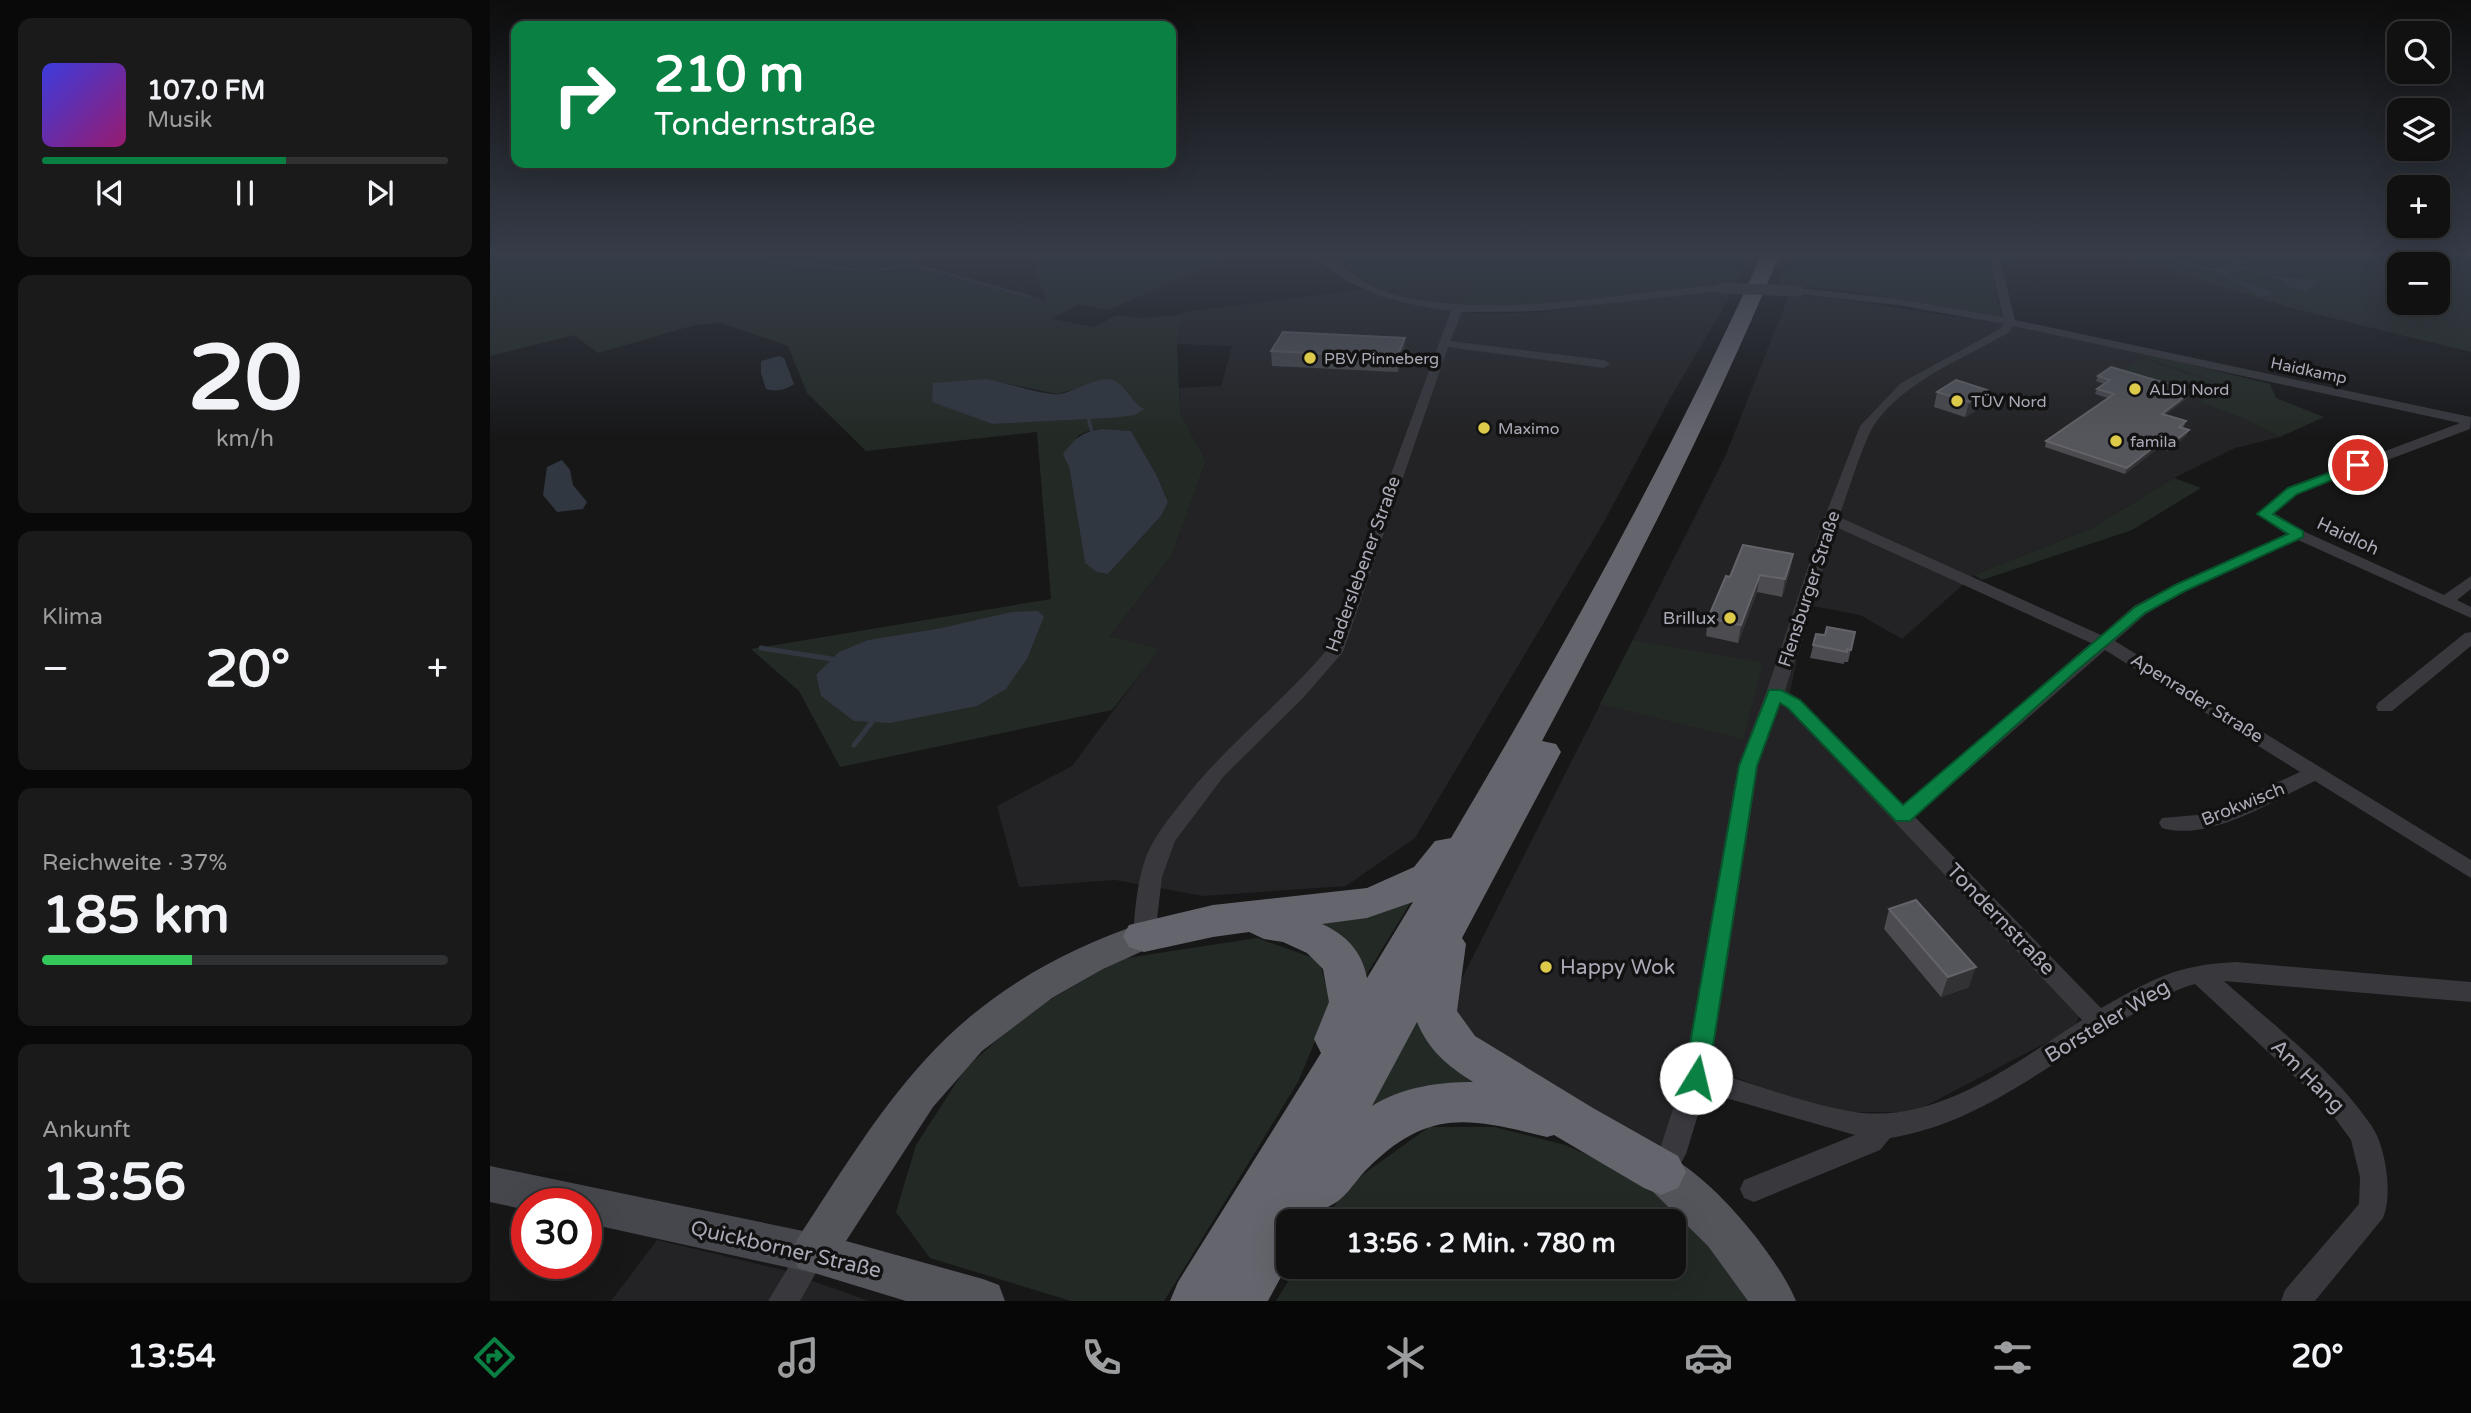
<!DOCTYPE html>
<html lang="de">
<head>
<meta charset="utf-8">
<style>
  body { margin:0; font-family:"Varela Round",sans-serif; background:#1a1a1b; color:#f1f3f6; height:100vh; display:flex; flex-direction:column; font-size:26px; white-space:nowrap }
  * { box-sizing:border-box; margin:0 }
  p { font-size:23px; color:#9c9d9f }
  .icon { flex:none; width:38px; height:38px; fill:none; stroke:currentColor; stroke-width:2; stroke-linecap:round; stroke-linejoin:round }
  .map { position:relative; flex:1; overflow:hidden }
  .side { display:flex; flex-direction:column; gap:18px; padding:18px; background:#09090a; width:490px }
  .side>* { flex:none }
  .top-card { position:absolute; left:21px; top:21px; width:665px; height:147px; border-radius:14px; box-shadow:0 7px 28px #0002,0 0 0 2px #303132; background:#0b8043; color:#fff; overflow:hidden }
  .controls { position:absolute; left:1897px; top:21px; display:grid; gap:14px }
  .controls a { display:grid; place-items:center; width:63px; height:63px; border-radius:14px; background:#111112; box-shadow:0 7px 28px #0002,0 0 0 2px #303132; font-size:35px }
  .speed { position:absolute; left:21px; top:1188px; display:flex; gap:14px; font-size:35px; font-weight:700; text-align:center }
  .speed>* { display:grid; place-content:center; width:91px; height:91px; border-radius:50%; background:#111112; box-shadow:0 7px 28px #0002,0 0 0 2px #303132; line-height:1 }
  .speed .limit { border:10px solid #d22; background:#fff; color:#111 }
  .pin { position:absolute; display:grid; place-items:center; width:60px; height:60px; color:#fff; margin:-30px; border:4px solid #fff; border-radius:50%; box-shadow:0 2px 7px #0007 }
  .me { position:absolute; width:77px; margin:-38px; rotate:9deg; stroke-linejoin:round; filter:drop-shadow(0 0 5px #0008) }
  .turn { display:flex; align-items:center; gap:24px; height:147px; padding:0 28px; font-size:32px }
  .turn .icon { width:91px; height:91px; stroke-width:2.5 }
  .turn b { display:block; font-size:49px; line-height:60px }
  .big { font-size:52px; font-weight:700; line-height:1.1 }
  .side .tile { flex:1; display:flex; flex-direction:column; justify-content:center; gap:10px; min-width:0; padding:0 24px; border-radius:14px; background:#1a1a1b }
  .side .dial { align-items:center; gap:0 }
  .dial b { font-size:91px; line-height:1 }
  .song { display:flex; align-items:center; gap:21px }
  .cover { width:84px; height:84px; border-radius:10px; background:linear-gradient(135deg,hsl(240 70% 55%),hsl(320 70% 35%)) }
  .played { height:7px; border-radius:4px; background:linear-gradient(90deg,#0b8043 60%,#303132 60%) }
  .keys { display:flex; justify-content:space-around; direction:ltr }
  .heat { display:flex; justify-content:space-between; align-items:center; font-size:38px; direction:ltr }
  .charge { height:10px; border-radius:5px; background:linear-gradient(90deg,#34c759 37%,#303132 0) }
  .trip { position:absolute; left:786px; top:1209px; width:410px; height:70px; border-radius:14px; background:#111112; box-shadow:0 7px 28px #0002,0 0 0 2px #303132; font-weight:700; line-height:70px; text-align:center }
  .dock { display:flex; height:112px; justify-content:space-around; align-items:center; background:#070707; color:#9c9d9f }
  .dock .icon { width:49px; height:49px }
  .dock .on { color:#0b8043 }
  .dock b { font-size:32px; color:#f1f3f6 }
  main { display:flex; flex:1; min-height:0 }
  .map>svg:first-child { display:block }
  .built { fill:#232325 }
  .green { fill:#232a25; fill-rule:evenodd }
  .water { fill:#313740 }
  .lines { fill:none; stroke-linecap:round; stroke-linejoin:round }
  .stream-far2 { stroke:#313740; stroke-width:2.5 }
  .stream-far1 { stroke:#313740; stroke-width:3.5 }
  .stream { stroke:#313740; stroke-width:5 }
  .street { fill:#38383d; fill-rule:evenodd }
  .secondary { fill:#46474c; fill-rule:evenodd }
  .primary { fill:#54545b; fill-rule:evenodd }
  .highway { fill:#65656d; fill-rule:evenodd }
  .street-bridge { stroke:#38383d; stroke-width:11 }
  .wall { fill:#4b4b50 }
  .shaded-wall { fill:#323235 }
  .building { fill:#55565b; stroke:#636369; stroke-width:2 }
  .route { fill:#0b8043; stroke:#07532c; stroke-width:2 }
  .poi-dot { fill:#ddc94a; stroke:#121213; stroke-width:2.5 }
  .labels { text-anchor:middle; stroke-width:7; stroke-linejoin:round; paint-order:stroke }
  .far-poi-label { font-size:16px; fill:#aaabb7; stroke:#121213; text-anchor:start }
  .far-street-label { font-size:16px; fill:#aaabb7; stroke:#121213 }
  .street-label { font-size:18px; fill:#aaabb7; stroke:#121213 }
  .poi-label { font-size:18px; fill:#aaabb7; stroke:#121213; text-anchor:end }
  .near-street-label { font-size:21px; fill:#aaabb7; stroke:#121213 }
  .near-poi-label { font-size:21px; fill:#aaabb7; stroke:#121213; text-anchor:start }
</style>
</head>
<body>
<main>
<section class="side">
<div class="tile">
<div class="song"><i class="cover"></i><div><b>107.0 FM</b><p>Musik</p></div></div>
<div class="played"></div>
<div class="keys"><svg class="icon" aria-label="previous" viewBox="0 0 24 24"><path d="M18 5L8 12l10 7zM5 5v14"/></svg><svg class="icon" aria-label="pause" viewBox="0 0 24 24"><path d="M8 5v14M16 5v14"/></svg><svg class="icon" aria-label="next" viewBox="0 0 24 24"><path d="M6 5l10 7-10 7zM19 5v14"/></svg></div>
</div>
<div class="tile dial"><b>20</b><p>km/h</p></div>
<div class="tile"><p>Klima</p>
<div class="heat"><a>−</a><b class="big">20°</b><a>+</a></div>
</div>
<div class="tile"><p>Reichweite · 37%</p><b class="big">185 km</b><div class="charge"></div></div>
<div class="tile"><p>Ankunft</p><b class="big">13:56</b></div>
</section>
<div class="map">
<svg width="1981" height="1301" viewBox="0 0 1981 1301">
  <rect width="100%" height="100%" fill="#171718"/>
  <path class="built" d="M931,286H987L951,310L995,314L1054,312L1184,296L1243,291L1181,397L1114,522L925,838L856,886L713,896L625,880L529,887L507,806L582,766L669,649L620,636L681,557L716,461L690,413L689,388L731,386L742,346L687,344L693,312L885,288Z
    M1299,295L1343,298L1526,326L1652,353L1647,355L1743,387L1711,402L1750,417L1790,437L1745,448L1684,478L1602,528L1484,575L1412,639L1370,615L1323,606L1307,659L1297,707L1590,1014L1584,1028L1424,1112H1334L1196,1058L1173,1148L976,1038L956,1010L1235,457Z
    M167,1240L289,1269L379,1301H121Z"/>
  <path class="green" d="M0,256H438L413,264L557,301L545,275L546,256H742L619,310L588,305L562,319L605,327L626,315L650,318L692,315L687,344L690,413L716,461L681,557L620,636L670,649L622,710L350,767L309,691L261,649L561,599L547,432L376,451L317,393L298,346L231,323L205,325L108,353L84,335L0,356ZM495,379L567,394L622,380C634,389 642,403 653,409L621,418L502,424L443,402L444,384ZM613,429L641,431L666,474L678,502L671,516L618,574L595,563L579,467L588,436L600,430ZM554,617L538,657L347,707L331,696L326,675L378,640Z
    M861,256H1259L1243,291C1145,299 1049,319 950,310L985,286L885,288L844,260Z
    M1300,256H1531L1502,273L1512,317L1347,289L1288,286Z
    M1632,256H1981V352L1801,308ZM1909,264H1948V303H1909Z
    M1652,353L1780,384L1786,398L1834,417L1790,437L1750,417L1710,402L1742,387L1647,355Z
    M1650,359L1728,384L1702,395L1627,374Z
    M1684,478L1711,488L1642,530L1492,580L1484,575L1602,528Z
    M1143,640L1273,663L1253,739L1110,704Z
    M927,892L868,988L806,918Z
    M767,938L829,960L841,1003L808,1082L674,1301H581L440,1258L406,1212L426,1145L475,1069L536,1014L630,959Z
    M929,1016L988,1080L872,1125Z
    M939,1127H1004L1075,1145L1158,1182L1207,1222L1268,1301H786L807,1267H1183V1222L835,1221L857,1186Z"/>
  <path class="water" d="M1666,256L1720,268L1741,264L1742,261L1736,256H1749L1753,262L1750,264L1755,268L1795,278L1819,279L1828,282L1816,291L1801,288L1794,281L1767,272L1753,270L1738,273C1750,285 1773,283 1785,295L1768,296L1754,285L1726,272Z
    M289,356L294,358L304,384C296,390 285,392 276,389L271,373V361Z
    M495,379C515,382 554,396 570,394C585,392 607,376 622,380C637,385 641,403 654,409L645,415L621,418L502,424L442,402L443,383Z
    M613,429L641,431L666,474L678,502L671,516L618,574L607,572L595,563L579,467L573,454C584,439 594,430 613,429Z
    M72,460L80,470L83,485L97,502L93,509L67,512L53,495L57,467Z
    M548,611L554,617L538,657L516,689L487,706L400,723L364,721L331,696L326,675L349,652L378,640L447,629L522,612Z"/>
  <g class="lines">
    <path class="stream-far2" d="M248,256L262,258
      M270,259L366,270
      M381,271L422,264L541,297
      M598,417L599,422"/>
    <path class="stream-far1" d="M599,421L602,433"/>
    <path class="stream" d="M271,648L342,659
      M364,745L382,722"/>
    <path class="street" d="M824,256C845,256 861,275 880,285C897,294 916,298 936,301C1035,315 1133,292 1232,285L1237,288L1232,291L1046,311L972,312L960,341L1114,360L1120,364L1114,368L958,347L853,652L813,698L734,776L685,841L672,877L665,936L662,942L654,945L646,942L643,936C645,909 647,882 656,857C663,839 676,822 688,807C731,749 789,706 836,651L961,311C910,304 863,293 824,256Z
      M1499,256H1509L1525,320L1981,417L1980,429L1807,494L1784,513L1813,531L1954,595L1981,576V589L1967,600L1981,607V618L1808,540L1696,591L1656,614L1625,641L1981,860V878L1825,781C1782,801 1720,842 1672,828L1669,823L1672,818L1718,814L1810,772L1615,650L1425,817L1611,1008C1664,979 1684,965 1746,962L1981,982V1002L1734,981C1783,1025 1844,1070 1881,1125C1896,1146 1903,1195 1893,1218L1825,1301H1791L1795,1290L1869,1204L1870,1177L1861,1140L1836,1106L1705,984C1679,991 1657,1006 1633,1020C1557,1065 1489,1124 1400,1138L1390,1150L1264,1202L1254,1198L1250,1189L1254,1180L1365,1135L1215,1092L1196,1154L1181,1181L1171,1185L1161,1181L1157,1172L1170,1149L1193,1078L1248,766L1276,693L1334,519L1370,426L1411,383L1510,329L1513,324L1408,305L1308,294L1303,291L1308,288L1408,299L1513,317ZM1523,326L1970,423L1797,488L1767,514L1796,534L1684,585L1644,606L1611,635L1349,517C1358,493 1372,445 1384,425C1414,381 1473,359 1518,333ZM1346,527L1601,643L1413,805L1311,700L1295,691ZM1290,704L1297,708L1592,1020C1523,1064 1445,1127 1359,1111C1313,1103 1265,1084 1220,1071L1268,766Z
      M1981,632V646L1902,711H1888L1886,707L1888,703L1975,633Z
      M323,1239L333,1243L337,1253L310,1301H278L313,1243Z"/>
    <path class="secondary" d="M0,1166L323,1233L337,1239L343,1253L337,1267L323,1273L96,1223V1204H37V1210L0,1202Z"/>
    <path class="primary" d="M654,923L666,927L671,936L666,945L613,969L562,998L492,1051L443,1107L356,1241L493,1279L509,1285L515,1301H416L308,1268L301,1253L308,1238C347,1179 387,1112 435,1060C492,996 572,949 654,923Z
      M1171,1153C1217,1170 1288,1256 1306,1301H1258L1218,1246L1156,1185L1150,1172L1156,1159Z"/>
    <path class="highway" d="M1271,256H1289C1219,423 1137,582 1052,741L1066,744L1071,752L972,938L976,944L967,1011L985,1036L1103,1108L1188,1156L1196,1172L1188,1188L1171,1195L1154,1188L1064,1135L1057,1137C979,1118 939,1108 878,1168C860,1186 856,1201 831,1210L827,1209L821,1222H798V1264L778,1301H680L688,1282L831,1053L824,1039L839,1002L833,969L817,953L793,942L774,939L759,932L723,937L654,952L639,947L633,936L639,925L723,905L877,888L924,867L945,841L961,838C1073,649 1180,456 1271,256ZM923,902L877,978C872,951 856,935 832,924L877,918ZM927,1022C939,1051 957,1065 983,1082C949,1082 912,1087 882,1106Z"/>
    <path class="street-bridge" d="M1232,288L1308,291"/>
  </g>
  <path class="wall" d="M915,338V352L908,372L782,366L781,351Z
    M1608,376L1702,391L1700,396L1675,415L1696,421L1694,426L1693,428L1697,435L1678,451L1668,448L1635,474L1555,447L1556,441L1618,398L1605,394L1607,389L1614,384L1606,381Z
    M1497,390L1494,406L1475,417L1444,407L1447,392Z
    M1303,554L1300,571L1292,597L1267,592L1248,643L1216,636L1218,618L1240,577Z
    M1365,632L1358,662H1354V664L1320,658L1326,634L1335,635Z
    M1399,909L1479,987L1451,997L1394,929Z"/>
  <path class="shaded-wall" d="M915,338V352L908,372L907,357Z
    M1497,390L1494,406L1475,417L1479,402Z
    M1702,391L1700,396L1670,419L1672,414Z
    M1699,430L1697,435L1678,451L1680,445Z
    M1670,442L1668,448L1635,474L1637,468Z
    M1303,554L1300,571L1292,597L1295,579Z
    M1270,575L1267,592L1248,643L1251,625Z
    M1486,967L1479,987L1451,997L1458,977Z"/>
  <path class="building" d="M793,332L915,338L907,357L781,351Z
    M1621,367L1702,391L1672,414L1696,421L1689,427L1699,430L1680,445L1670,442L1637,468L1556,441L1624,394L1607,389L1620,380L1608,376Z
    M1466,380L1497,390L1479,402L1447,392Z
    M1253,545L1303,554L1295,579L1270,575L1251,625L1218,618L1236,576L1240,577Z
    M1337,627L1365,632L1361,650L1357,649V652L1323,645L1326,634L1335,635Z
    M1426,900L1486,967L1458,977L1399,909Z"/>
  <linearGradient id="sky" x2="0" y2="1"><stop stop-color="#0d0d0d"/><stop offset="0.58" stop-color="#363c48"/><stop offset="1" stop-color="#363c48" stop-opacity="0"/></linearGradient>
  <rect width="1981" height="438" fill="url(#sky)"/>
  <path class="route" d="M1868,462L1874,465L1872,468L1807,494L1783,514L1813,531V537L1695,591L1655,613L1585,672L1420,821H1406L1298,708L1290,703L1267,766L1218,1078L1214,1085L1206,1088L1198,1085L1194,1078L1249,766L1279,690H1291L1310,700L1413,805L1645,607L1685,585L1798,534L1767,514L1798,488Z"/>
  <g class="poi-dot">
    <circle cx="820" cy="358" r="7"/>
    <circle cx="1645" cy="389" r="7"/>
    <circle cx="1467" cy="401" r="7"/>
    <circle cx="994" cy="428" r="7"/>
    <circle cx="1626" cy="441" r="7"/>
    <circle cx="1240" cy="618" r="7"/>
    <circle cx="1056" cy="967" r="7"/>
  </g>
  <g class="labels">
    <g class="far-poi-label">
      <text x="834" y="364">PBV Pinneberg</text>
      <text x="1659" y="395">ALDI Nord</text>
      <text x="1481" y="407">TÜV Nord</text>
      <text x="1008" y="434">Maximo</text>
      <text x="1640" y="447">famila</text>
    </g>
    <g class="far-street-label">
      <text transform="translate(1819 370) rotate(12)" y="6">Haidkamp</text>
    </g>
    <g class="street-label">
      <text transform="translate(1858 536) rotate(25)" y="6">Haidloh</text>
      <text transform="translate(873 564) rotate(-70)" y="6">Haderslebener Straße</text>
      <text transform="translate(1319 589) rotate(-72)" y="6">Flensburger Straße</text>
      <text transform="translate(1707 698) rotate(32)" y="6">Apenrader Straße</text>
      <text transform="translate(1753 804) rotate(-22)" y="6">Brokwisch</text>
    </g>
    <g class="poi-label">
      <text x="1226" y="624">Brillux</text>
    </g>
    <g class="near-street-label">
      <text transform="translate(1511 919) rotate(46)" y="7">Tondernstraße</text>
      <text transform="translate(1617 1021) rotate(-31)" y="7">Borsteler Weg</text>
      <text transform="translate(1818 1076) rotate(45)" y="7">Am Hang</text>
      <text transform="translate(296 1249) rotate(13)" y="7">Quickborner Straße</text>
    </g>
    <g class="near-poi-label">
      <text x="1070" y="974">Happy Wok</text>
    </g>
  </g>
</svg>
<div class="controls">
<a><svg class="icon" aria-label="search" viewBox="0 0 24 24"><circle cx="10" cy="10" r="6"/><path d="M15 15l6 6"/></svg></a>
<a><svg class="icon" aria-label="layers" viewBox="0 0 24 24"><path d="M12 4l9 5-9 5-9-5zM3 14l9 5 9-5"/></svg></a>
<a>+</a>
<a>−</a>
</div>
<div class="speed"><div class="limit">30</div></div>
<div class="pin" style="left:1868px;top:465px;background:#d93025"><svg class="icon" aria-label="arrive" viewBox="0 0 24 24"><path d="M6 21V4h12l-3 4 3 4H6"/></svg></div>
<svg class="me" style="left:1206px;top:1078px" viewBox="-20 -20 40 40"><circle r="19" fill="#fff"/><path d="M0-13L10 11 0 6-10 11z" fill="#0b8043"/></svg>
<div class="trip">13:56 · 2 Min. · 780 m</div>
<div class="top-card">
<div class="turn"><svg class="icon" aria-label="right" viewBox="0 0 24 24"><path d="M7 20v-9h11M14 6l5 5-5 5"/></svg><div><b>210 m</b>Tondernstraße</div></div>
</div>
</div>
</main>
<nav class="dock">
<b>13:54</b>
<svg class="icon on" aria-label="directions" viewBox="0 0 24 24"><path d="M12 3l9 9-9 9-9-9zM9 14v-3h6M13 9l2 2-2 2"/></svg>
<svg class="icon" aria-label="music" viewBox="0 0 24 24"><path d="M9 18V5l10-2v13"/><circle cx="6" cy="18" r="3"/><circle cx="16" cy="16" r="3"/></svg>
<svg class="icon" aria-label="phone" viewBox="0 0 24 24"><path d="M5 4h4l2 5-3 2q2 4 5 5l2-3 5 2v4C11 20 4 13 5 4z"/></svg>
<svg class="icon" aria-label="climate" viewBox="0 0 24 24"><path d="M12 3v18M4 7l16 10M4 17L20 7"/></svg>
<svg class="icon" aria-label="car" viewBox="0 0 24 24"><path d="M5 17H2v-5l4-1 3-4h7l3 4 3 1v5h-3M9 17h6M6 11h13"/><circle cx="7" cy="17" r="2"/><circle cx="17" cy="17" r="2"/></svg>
<svg class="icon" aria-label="filters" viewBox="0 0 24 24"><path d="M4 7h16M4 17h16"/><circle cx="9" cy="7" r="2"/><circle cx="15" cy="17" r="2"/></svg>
<b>20°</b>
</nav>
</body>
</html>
